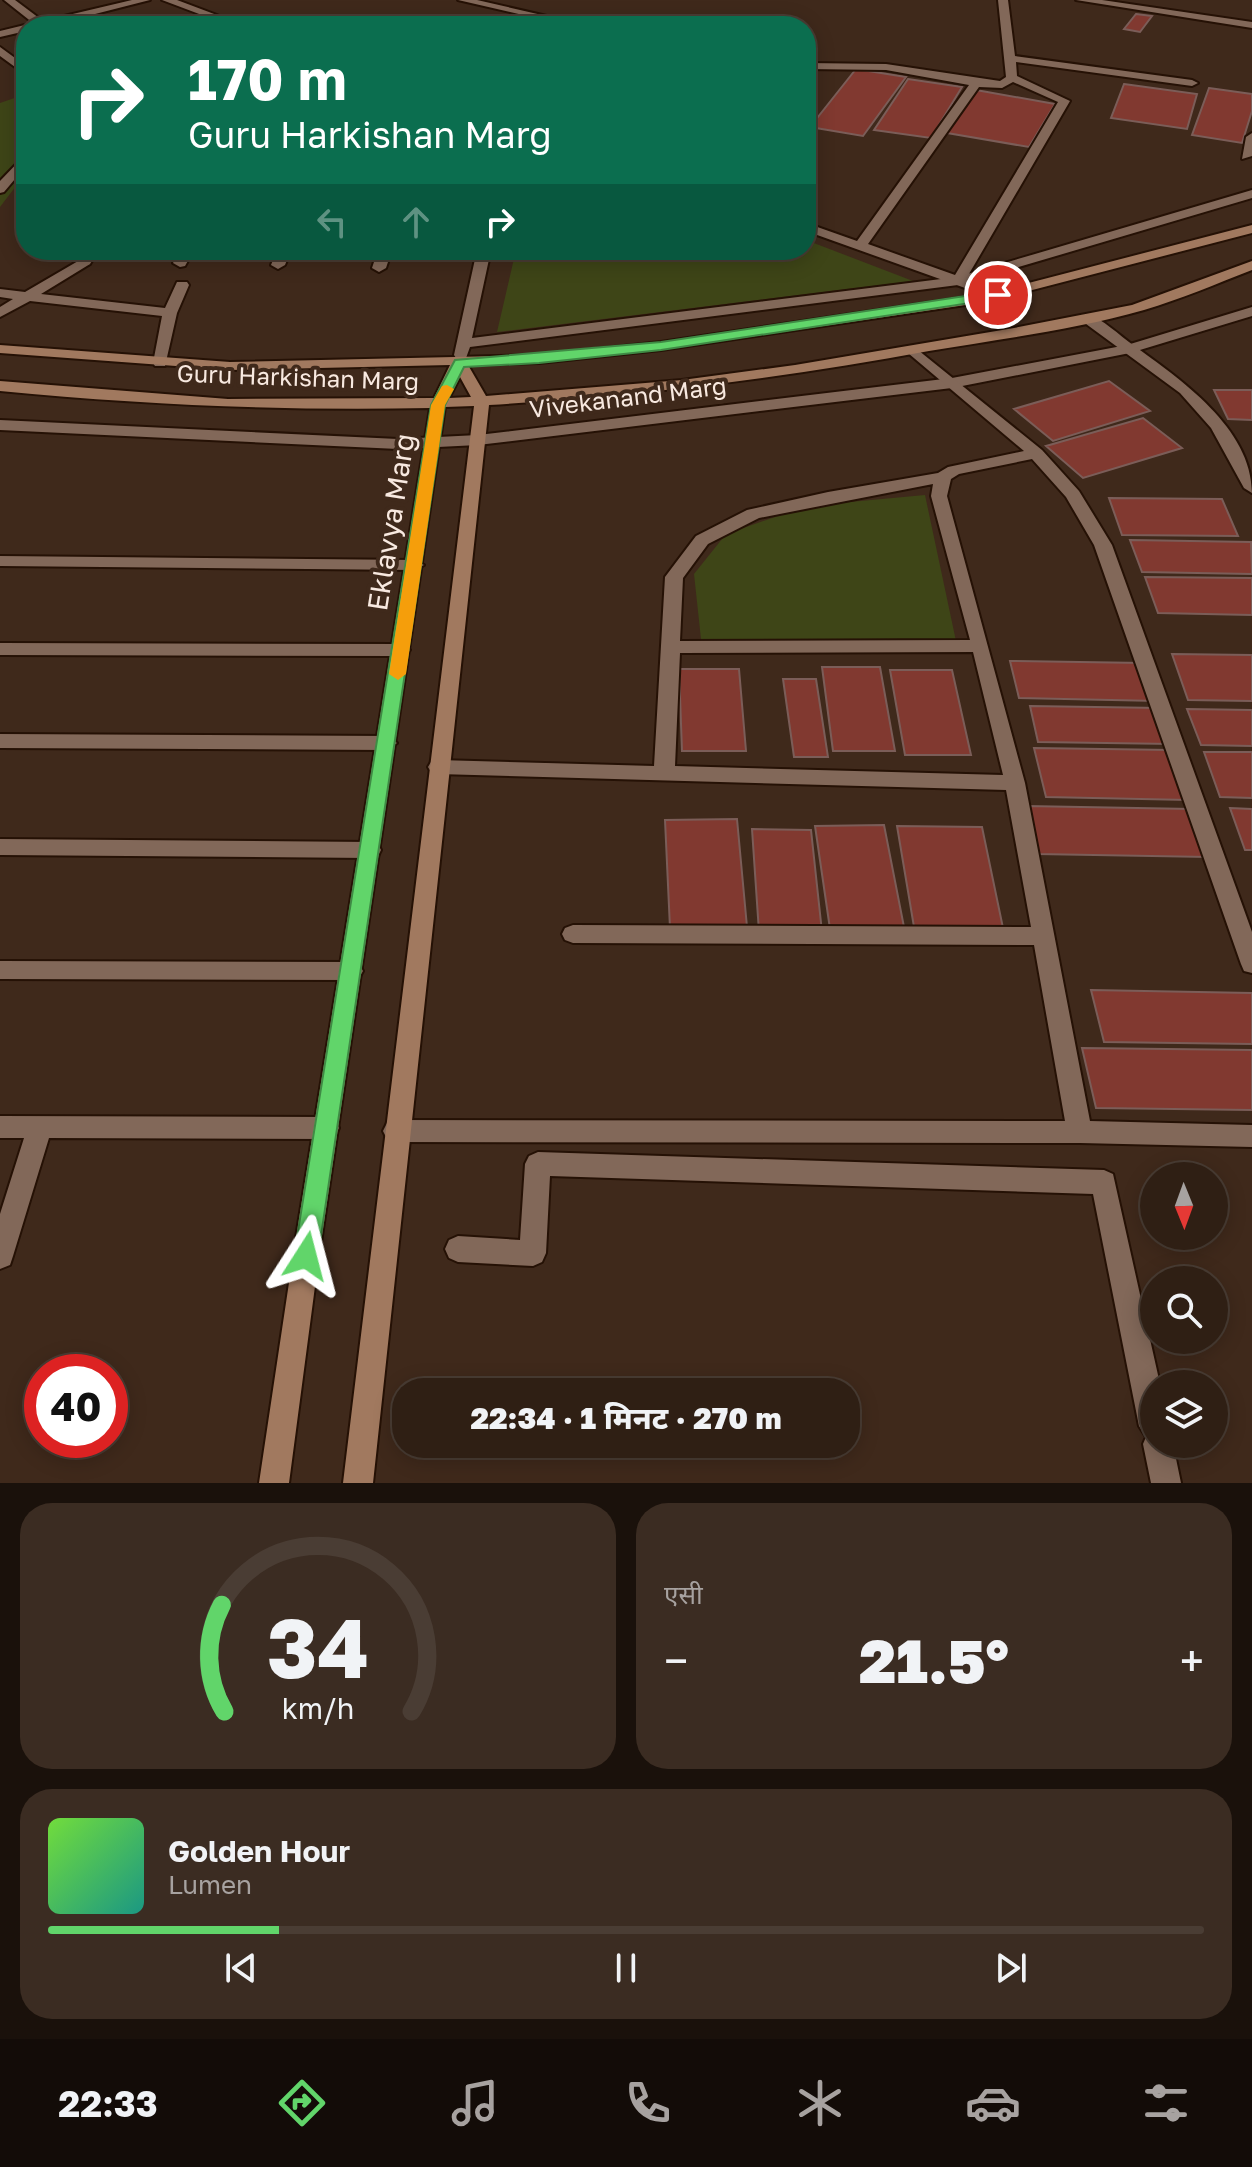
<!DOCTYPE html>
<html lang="hi">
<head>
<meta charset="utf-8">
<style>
  body { margin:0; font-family:"Golos Text","Noto Sans Devanagari",sans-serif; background:#3b2c22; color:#f1f3f6; height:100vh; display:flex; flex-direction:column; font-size:30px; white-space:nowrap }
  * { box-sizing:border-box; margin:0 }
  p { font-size:26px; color:#a7a2a0 }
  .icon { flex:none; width:44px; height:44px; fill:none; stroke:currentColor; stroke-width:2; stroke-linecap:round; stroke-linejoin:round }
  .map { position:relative; height:1483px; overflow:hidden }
  .details { display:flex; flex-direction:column; gap:20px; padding:20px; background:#1a110b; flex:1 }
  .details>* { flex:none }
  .top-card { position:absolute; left:16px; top:16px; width:800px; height:244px; border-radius:32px; box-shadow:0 4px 20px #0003,0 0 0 2px #4a3d34; background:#0b6e4f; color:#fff; overflow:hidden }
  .needle { width:52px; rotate:179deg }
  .controls { position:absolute; left:1140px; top:1162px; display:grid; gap:16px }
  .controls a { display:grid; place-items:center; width:88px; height:88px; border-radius:50%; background:#2f1f14; box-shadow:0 4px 20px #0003,0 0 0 2px #4a3d34; font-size:40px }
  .speed { position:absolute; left:24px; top:1354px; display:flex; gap:16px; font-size:40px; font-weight:700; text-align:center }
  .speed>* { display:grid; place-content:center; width:104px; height:104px; border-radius:50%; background:#2f1f14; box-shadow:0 4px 20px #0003,0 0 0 2px #4a3d34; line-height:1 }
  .speed .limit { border:12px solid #d22; background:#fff; color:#111 }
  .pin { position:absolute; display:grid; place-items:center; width:68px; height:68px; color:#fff; margin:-34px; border:4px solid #fff; border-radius:50%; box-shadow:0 2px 8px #0007 }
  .me { position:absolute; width:88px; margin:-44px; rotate:9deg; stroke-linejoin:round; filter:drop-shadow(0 0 6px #0008) }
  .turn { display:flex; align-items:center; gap:28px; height:168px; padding:0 40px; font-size:36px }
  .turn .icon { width:104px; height:104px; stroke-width:2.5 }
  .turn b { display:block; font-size:56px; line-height:68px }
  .lanes { display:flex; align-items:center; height:76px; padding:0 40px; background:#0003; justify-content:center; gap:40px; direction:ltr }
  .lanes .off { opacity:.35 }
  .big { font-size:60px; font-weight:800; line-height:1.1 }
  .details .widget { flex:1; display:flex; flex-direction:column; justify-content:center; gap:12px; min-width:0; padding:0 28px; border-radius:32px; background:#3b2c22 }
  .details .dial { align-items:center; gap:0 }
  .dial svg { height:208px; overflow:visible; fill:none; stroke:#4a3d34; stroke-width:7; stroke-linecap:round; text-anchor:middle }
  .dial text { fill:#f1f3f6; stroke:none }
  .song { display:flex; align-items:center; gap:24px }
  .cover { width:96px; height:96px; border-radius:12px; background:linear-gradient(135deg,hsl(100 70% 55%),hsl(170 70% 35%)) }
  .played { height:8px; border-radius:4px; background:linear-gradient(90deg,#61d56a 20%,#4a3d34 20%) }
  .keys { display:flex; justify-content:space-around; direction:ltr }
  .heat { display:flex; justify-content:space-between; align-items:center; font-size:44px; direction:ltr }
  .details .tiles { flex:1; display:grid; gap:20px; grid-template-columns:1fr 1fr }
  .widget:last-child { grid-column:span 2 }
  .trip { position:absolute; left:392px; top:1378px; width:468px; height:80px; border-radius:32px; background:#2f1f14; box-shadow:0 4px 20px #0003,0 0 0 2px #4a3d34; font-weight:800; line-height:80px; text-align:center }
  .menu { display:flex; height:128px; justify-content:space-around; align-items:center; background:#130c08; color:#a7a2a0 }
  .menu .icon { width:56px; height:56px }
  .menu .selected { color:#61d56a }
  .menu b { font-size:36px; color:#f1f3f6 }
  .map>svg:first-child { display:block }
  .green { fill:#3e4517 }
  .building { fill:#813930; stroke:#7b5d58; stroke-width:2 }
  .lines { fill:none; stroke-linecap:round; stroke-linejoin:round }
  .lane-casing { stroke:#251105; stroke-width:4 }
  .street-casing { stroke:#251105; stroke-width:4 }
  .secondary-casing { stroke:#251105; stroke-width:4 }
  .lane { fill:#826859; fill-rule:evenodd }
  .street { fill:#826859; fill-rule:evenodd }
  .secondary { fill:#a1795f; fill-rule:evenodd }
  .route { fill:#61d56a; stroke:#3f8a45; stroke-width:2 }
  .slow { fill:#f59e0b }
  .labels { text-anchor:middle; stroke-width:8; stroke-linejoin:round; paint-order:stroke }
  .far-street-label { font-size:24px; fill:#f8e9e0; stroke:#3f291b }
  .street-label { font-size:28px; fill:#f8e9e0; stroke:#3f291b }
</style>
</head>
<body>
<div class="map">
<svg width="1252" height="1483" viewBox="0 0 1252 1483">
  <rect width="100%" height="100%" fill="#3f291b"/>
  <path class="green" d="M26,94V173L0,207V103Z
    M806,240L913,281L497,332L516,250H806Z
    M925,495L956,641L701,639L694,574L726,534L807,506Z"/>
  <path class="building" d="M1136,14L1152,16L1140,32L1124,29Z
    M856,69L906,77L863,136L810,127Z
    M908,79L962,87L931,138L874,130Z
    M1124,84L1197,94L1187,129L1111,118Z
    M1209,88L1252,94V111L1242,143L1192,135Z
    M976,90L1055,104L1029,147L947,133Z
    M1109,381L1150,411L1053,441L1014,409Z
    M1214,390H1252V420L1228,419Z
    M1143,418L1182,448L1083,478L1046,446Z
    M1109,498L1222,499L1238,536L1122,535Z
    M1130,540L1251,542L1252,574L1142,572Z
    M1145,577L1252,578V615L1158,613Z
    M1172,654L1252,655V701L1188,700Z
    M1010,661L1144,663L1157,701L1019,698Z
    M822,667H880L895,751H833Z
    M679,669H739L746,751H682Z
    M890,670H952L971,755H905Z
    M783,679H816L828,757H794Z
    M1030,706L1161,708L1173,744L1038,742Z
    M1187,709L1252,710V746L1201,745Z
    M1034,748L1171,750L1188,800L1046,797Z
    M1204,752H1252V798L1220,797Z
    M1026,806L1192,809L1208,857L1037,854Z
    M1230,808L1252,809V850H1245Z
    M737,819L747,927L670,928L665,820Z
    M884,825L904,927L830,929L815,826Z
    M897,826L982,827L1003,928L914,927Z
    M752,829L811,830L822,932H759Z
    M1091,990L1252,993V1044L1104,1042Z
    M1082,1048L1252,1050V1110L1096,1108Z"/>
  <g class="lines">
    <g class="lane-casing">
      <path id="lane" d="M1252,190V198L958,285L470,347L466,358H456L454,355L477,250H491L472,338L957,277Z
        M85,257L90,258V264L41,294L165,308L177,282H187L189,285L177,313L165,366H155L153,363L162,316L30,301L0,317V307L13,299L0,297V289L25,292Z
        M1252,307V316L1130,353L952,388L478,445L398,449L0,430V420L398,439L478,435L952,378L1127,345Z
        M538,1152L1104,1170L1113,1174L1160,1384H1154V1444H1173L1181,1483H1151L1143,1444L1146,1437L1139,1426L1093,1194L550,1176L546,1253L542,1262L533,1266L458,1262L449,1258L445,1249L449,1240L458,1236L520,1240L525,1164L529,1156Z"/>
    </g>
    <g class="street-casing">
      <path id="street" d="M4,0H15L43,21L132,0H150L48,26H26V31L0,37V31L33,23Z
        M162,0H177L246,26H231Z
        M458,0H477L590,26H570Z
        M998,0H1008L1015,56L1192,80L1198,83L1192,86L1016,62L1017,76L1070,101L966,279L1003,292V298H993L806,231V223L857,241L969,85L886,70L806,69V63L886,64L1000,81L1006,77ZM1013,82L1058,102L955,275L868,244L979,87L1002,88Z
        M1076,0H1102L1252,22V28Z
        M0,47L26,66V75L0,56Z
        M1252,133V156L1242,159L1246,137Z
        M26,154V166L4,192L0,193V181Z
        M85,250H99L90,264L85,265L78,261Z
        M180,250H194L185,266L180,267L173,263Z
        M277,250H291L285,265L278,269L271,265Z
        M378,250H392L386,268L379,272L372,268Z
        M1087,314C1103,319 1119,335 1133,345C1180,379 1252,428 1252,493L1244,488L1211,428L1180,393L1082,321L1080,318Z
        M913,346L1042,450L1079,491L1112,545L1252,932V973L1244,971L1241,964L1094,545L1066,497L1032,459L959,474L951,479L947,496L1025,783L1090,1121L1252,1125V1147L1080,1143L396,1142L387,1139L383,1131L387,1123L396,1120L1065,1121L1034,945L573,943L565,940L562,934L565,928L573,925L1031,927L1006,790L438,774L431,772L428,767L431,762L438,760L654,766L665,577L696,536L747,510L828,492L938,473L948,467L1024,451L908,353L906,350ZM933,484L931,496L970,640L680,641L683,578L708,544L759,518ZM973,652L1003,775L675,766L680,653Z
        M0,556L415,560L424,565L415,570L0,566Z
        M0,643L401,644L410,650L401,656L0,655Z
        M0,734L387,736L397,743L387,750L0,748Z
        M0,839L370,842L378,844L381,850L378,856L370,858L0,855Z
        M0,961L351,962L359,964L363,971L359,978L351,980L0,979Z
        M0,1116L326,1117L335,1120L339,1128L335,1136L326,1139L49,1138L13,1256L10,1265L0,1269V1214L24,1138H0Z"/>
    </g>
    <g class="secondary-casing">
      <path id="secondary" d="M1252,225V233L986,302L661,350L539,363L468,365L486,396L682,380L795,365L1014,328L1132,305L1252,261V270C1216,284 1181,299 1144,310C1074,330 1000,339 929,351C783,378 637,396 489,405L373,1483H343L474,406L445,407L319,1256L289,1483H259L293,1256L430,408C286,411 144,405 0,391V381L228,399L434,398L450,365L230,370L0,353V345L230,362L539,355L661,342L986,294ZM460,377L471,397L449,398Z"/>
    </g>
    <use href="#lane" class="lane"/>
    <use href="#street" class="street"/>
    <use href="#secondary" class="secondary"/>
  </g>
  <path class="route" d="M998,291L1003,292V298L661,350L539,363L464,367L445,405L318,1256L315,1264L306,1267L298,1264L294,1256L431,405L455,360L661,342Z"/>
  <path class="slow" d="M447,385L454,389L445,405L406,674L398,680L389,674L431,405L442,386Z"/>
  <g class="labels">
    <g class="far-street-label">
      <text transform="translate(298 378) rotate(2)" y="8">Guru Harkishan Marg</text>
      <text transform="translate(628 398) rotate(-7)" y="8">Vivekanand Marg</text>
    </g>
    <g class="street-label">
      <text transform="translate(391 522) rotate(-81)" y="10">Eklavya Marg</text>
    </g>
  </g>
</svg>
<div class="controls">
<a><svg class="needle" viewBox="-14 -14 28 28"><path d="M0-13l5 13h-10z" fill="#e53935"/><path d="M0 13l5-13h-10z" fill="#a7a2a0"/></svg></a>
<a><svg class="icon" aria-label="search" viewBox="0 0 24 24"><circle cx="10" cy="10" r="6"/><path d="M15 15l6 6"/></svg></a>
<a><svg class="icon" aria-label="layers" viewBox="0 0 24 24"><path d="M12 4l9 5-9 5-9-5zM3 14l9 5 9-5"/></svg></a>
</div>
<div class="speed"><div class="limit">40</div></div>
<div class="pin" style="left:998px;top:295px;background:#d93025"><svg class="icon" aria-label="arrive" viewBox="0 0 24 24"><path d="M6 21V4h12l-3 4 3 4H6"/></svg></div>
<svg class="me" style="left:306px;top:1256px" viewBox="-20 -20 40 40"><path d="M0-17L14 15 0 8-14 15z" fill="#61d56a" stroke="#fff" stroke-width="4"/></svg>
<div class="trip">22:34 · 1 मिनट · 270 m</div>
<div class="top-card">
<div class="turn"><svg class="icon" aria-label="right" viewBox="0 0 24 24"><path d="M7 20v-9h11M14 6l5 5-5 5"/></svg><div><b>170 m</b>Guru Harkishan Marg</div></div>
<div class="lanes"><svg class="icon off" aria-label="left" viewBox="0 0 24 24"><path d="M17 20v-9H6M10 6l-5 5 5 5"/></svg><svg class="icon off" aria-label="ahead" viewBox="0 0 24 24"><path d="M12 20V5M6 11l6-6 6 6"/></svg><svg class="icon" aria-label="right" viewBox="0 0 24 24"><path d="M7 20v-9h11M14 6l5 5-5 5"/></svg></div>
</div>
</div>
<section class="details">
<div class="tiles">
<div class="widget dial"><svg viewBox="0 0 100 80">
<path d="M14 69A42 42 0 1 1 86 69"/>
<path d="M14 69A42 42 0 0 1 13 28" stroke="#61d56a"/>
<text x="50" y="56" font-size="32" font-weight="700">34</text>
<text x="50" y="72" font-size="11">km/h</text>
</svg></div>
<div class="widget"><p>एसी</p>
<div class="heat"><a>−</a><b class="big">21.5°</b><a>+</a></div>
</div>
<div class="widget">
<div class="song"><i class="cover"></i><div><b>Golden Hour</b><p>Lumen</p></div></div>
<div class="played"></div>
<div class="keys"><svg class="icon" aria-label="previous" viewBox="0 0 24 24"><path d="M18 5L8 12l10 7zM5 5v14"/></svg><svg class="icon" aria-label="pause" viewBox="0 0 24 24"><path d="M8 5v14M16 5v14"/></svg><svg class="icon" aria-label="next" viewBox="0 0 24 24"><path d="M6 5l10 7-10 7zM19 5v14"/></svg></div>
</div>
</div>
</section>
<nav class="menu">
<b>22:33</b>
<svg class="icon selected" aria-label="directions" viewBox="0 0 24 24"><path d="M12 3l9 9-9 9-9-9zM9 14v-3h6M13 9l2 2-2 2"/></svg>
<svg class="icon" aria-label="music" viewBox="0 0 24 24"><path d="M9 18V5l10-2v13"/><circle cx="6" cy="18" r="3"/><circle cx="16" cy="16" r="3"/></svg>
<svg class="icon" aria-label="phone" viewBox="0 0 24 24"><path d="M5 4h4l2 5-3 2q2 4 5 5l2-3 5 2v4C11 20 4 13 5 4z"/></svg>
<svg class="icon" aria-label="climate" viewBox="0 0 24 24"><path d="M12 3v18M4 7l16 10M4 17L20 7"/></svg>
<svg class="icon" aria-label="car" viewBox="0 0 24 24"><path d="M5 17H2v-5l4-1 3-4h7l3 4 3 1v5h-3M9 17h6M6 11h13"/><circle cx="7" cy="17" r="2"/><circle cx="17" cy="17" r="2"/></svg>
<svg class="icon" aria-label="filters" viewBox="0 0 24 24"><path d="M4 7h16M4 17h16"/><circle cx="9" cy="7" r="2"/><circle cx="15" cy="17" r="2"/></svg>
</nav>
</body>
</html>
